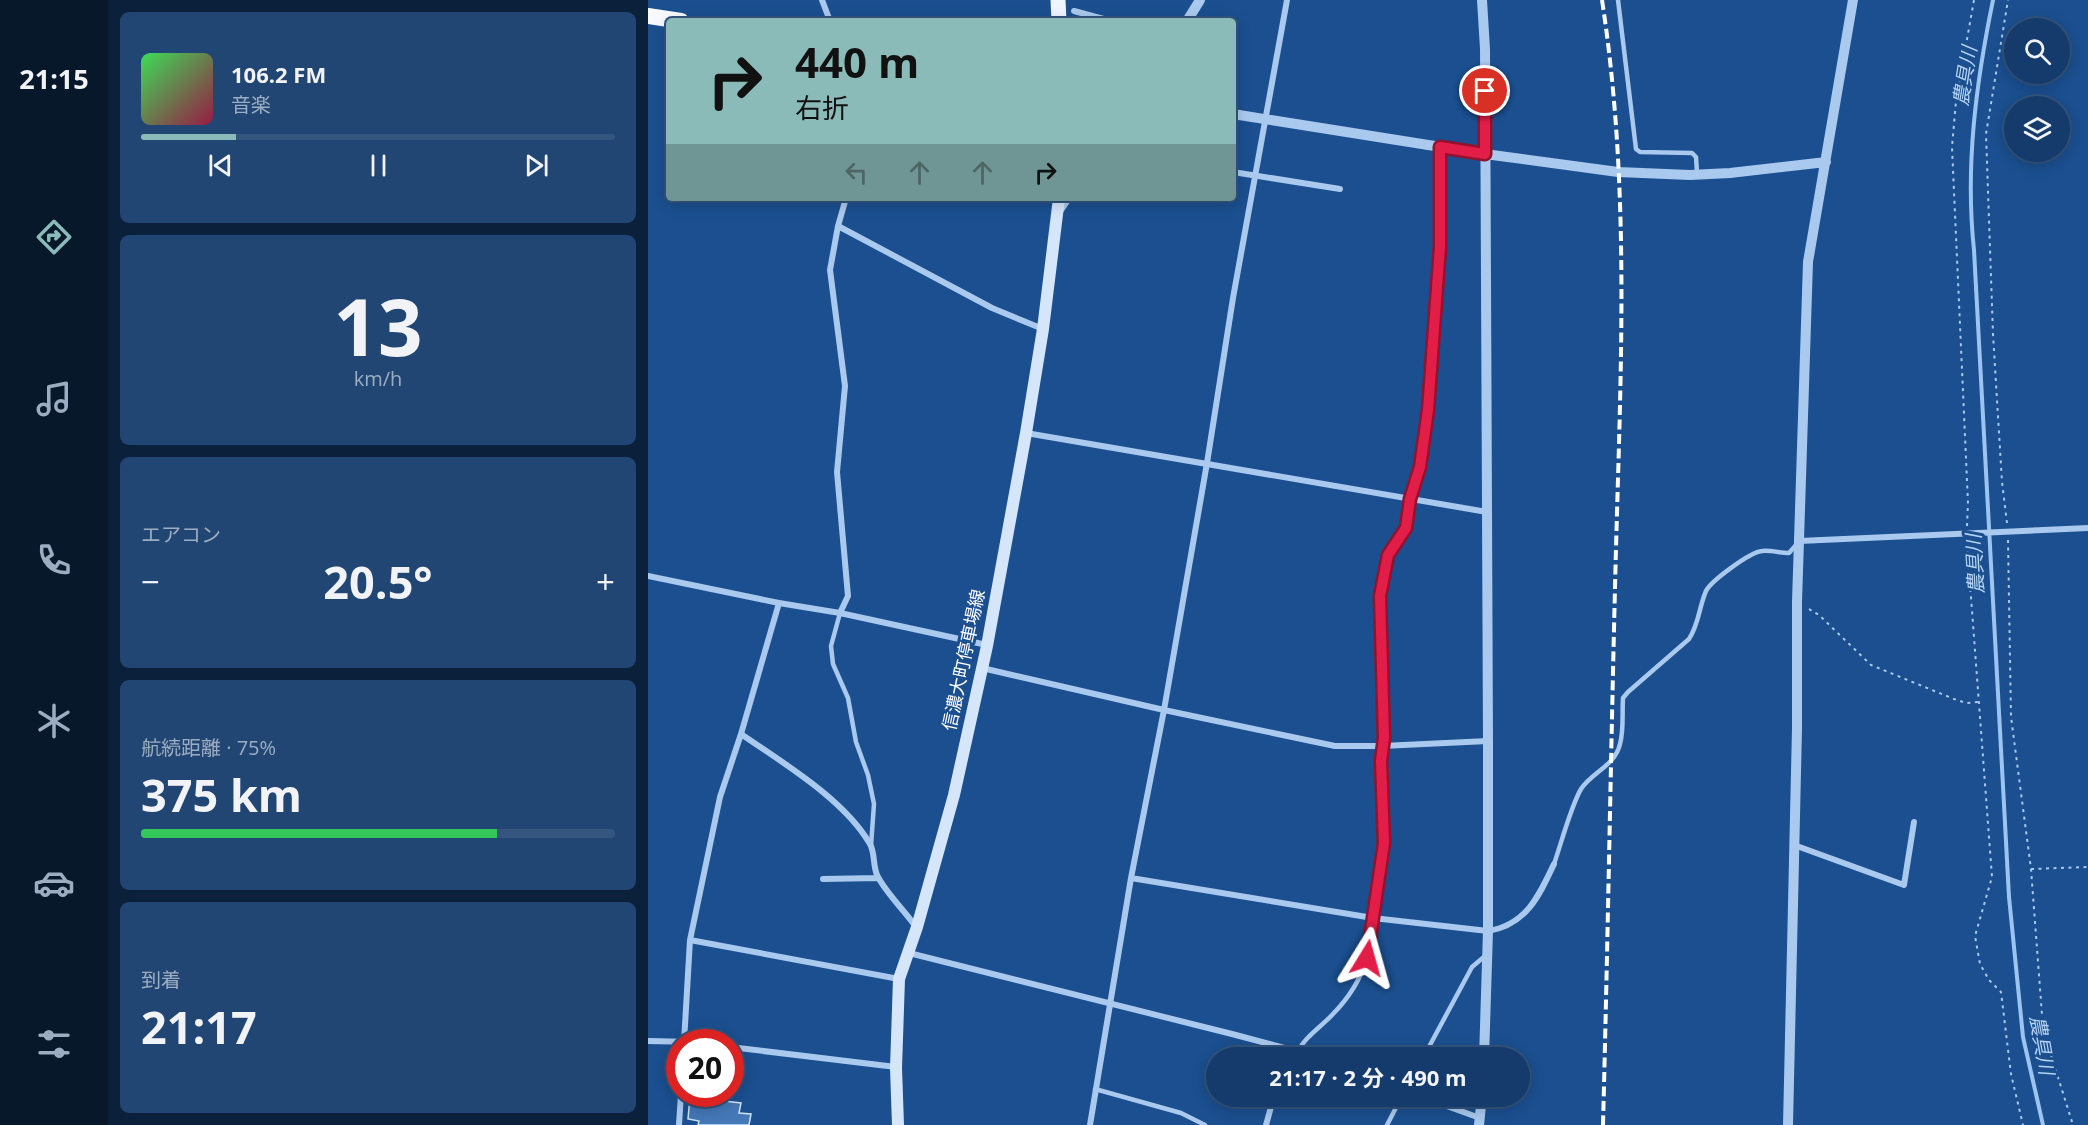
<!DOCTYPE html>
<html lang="ja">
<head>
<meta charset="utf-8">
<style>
  body { margin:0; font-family:"Open Sans","Noto Sans JP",sans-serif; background:#214673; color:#f1f3f6; height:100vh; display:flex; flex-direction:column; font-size:22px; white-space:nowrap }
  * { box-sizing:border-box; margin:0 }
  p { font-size:20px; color:#9dadc1 }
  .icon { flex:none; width:33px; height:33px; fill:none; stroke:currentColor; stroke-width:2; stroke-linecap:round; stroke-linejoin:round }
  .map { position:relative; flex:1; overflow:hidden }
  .sheet { display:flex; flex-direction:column; gap:12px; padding:12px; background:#0b203b; width:540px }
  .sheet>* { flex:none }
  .top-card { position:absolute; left:18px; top:18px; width:570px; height:183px; border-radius:6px; box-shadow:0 3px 15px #0003,0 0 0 2px #33557e; background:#8bbbb9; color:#111; overflow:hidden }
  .buttons { position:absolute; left:1356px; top:18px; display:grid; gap:12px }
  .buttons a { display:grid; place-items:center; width:66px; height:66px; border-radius:50%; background:#143b6b; box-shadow:0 3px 15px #0003,0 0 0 2px #33557e; font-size:30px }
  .speed { position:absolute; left:18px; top:1029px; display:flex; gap:12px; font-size:30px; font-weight:700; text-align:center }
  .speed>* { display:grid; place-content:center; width:78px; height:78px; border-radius:50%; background:#143b6b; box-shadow:0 3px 15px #0003,0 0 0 2px #33557e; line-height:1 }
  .speed .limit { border:9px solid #d22; background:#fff; color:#111 }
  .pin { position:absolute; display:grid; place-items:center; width:51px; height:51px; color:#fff; margin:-26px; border:3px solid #fff; border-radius:50%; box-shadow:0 2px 6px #0007 }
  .me { position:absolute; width:66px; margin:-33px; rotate:8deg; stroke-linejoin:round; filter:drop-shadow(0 0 4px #0008) }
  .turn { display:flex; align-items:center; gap:21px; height:126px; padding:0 30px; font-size:27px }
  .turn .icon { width:78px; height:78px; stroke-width:2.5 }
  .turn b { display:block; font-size:42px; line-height:51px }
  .lanes { display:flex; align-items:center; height:57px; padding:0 30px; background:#0003; justify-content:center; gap:30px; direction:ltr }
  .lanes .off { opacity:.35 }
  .big { font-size:45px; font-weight:700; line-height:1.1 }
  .sheet .widget { flex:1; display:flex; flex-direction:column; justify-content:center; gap:9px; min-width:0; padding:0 21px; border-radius:9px; background:#214673 }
  .sheet .dial { align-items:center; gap:0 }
  .dial b { font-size:78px; line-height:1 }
  .song { display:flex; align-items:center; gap:18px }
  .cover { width:72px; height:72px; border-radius:9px; background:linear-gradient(135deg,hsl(130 70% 55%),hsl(340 70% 35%)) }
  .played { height:6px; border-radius:3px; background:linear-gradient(90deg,#8bbbb9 20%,#33557e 20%) }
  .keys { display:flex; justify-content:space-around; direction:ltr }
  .heat { display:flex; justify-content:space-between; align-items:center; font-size:33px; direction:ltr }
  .charge { height:9px; border-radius:4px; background:linear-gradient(90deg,#34c759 75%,#33557e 0) }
  .trip { position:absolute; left:558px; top:1047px; width:324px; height:60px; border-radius:30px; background:#143b6b; box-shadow:0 3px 15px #0003,0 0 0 2px #33557e; font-weight:700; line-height:60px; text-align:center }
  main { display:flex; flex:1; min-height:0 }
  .tabs { display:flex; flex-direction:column; width:108px; justify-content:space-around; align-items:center; background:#08182b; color:#9dadc1 }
  .tabs .icon { width:42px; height:42px }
  .tabs .selected { color:#8bbbb9 }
  .tabs b { font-size:27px; color:#f1f3f6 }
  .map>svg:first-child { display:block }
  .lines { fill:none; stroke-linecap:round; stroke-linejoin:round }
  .stream { stroke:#9cc4f0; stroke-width:4 }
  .building { fill:#4478b7; stroke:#cfe3fa; stroke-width:1.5 }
  .path { stroke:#a9c9ee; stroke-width:2; stroke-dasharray:3 4.5; stroke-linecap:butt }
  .service { stroke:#a9c9ee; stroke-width:4.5 }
  .minor { stroke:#a9c9ee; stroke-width:6 }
  .tertiary { stroke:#a9c9ee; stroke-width:10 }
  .secondary { stroke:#d6e6fa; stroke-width:12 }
  .primary { stroke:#f0f6ff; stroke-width:15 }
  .trunk { stroke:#f8faff; stroke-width:16 }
  .rail { stroke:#fff; stroke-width:4; stroke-dasharray:10 4.5; stroke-linecap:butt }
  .route-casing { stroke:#92132f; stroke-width:15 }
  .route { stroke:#e11d48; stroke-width:10 }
  .labels { text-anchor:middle; stroke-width:6; stroke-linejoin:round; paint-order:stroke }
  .street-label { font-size:18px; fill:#fff; stroke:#1b4f8f }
  .water-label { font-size:20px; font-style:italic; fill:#b5d3f5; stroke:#1b4f8f }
</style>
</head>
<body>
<main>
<nav class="tabs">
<b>21:15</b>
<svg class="icon selected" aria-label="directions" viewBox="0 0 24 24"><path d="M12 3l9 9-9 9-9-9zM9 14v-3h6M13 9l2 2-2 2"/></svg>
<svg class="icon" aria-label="music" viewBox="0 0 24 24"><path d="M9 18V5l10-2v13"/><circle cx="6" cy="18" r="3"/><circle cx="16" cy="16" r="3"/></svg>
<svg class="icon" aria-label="phone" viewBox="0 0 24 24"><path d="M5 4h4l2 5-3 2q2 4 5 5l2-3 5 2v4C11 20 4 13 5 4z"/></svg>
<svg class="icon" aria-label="climate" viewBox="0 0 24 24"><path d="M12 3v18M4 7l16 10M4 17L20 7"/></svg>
<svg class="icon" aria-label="car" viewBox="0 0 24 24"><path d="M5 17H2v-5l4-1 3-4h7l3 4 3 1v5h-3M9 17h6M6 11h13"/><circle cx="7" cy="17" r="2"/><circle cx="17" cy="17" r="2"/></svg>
<svg class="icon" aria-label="filters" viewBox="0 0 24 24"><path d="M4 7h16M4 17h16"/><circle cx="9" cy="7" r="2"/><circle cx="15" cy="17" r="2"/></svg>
</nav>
<section class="sheet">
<div class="widget">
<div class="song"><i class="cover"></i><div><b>106.2 FM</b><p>音楽</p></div></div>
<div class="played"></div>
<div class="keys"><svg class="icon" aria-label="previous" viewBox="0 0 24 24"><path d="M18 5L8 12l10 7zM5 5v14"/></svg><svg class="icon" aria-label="pause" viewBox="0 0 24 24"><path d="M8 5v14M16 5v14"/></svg><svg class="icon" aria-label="next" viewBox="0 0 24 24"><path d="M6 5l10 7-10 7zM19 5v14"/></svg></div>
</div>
<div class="widget dial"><b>13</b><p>km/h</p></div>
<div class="widget"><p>エアコン</p>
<div class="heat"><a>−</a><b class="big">20.5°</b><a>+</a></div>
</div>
<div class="widget"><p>航続距離 · 75%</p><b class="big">375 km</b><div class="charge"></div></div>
<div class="widget"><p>到着</p><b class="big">21:17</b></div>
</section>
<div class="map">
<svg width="1440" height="1125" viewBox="0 0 1440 1125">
  <rect width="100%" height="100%" fill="#1b4f8f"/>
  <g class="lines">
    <path class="stream" d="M1345,0C1328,83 1317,166 1326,250L1361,897L1375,1037L1395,1125"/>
  </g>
  <path class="building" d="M42,1097L93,1103L91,1113L103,1114L101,1125H50L51,1121L40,1119Z"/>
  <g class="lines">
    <path class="path" d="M1359,523L1354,482L1345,334L1338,134L1360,0
      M1319,526L1320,503L1304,147L1308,101L1326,0
      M1360,540L1363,717L1383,869L1394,1015L1403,1055L1425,1125
      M1319,544L1344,877L1327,936L1332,964L1341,980L1353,992L1363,1074L1375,1125
      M1161,609L1171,615L1223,665L1306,699L1318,703L1330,702
      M1383,869L1440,867"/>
    <path class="service" d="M970,0L988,149L992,152L1044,153L1048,157L1049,173
      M192,613L183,646L185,664L200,698L208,742L220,775L226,804L223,846
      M906,864C913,844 923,806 933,789C944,772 967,766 972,744C976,730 974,713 975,698L980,692L1041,639C1051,624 1051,607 1058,591C1063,581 1102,552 1114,551C1122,550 1133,553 1141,553L1148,545
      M649,1054C655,1038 673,1027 684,1015C701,998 712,981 719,958L736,843L733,761L736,738L732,596L740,555L758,528L762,499L772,467L780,410L792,247V147
      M775,1058L824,967L837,956
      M447,1089L533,1113L557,1125
      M739,1125L754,1096"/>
    <path class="minor" d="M174,0L182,21
      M426,11L463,21
      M585,172L692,189
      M190,226L344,308L395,329
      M378,433L839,512
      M1151,541L1440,528
      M0,576L131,603L192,613L339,645
      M192,613L200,596L189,472L197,386L182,270L190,226L198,198
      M334,668L516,710L687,746H734L840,741
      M93,734C135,763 196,799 222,844C227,853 225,866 229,875C237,892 257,911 268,927
      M1146,845L1256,885L1266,822
      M483,878L725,918L840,931C878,925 891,896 906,864
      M175,879L230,878
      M42,940L251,979
      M261,953L584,1034L640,1049L659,1058
      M0,1041L47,1042
      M36,1042L42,940L72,797L93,734L131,603
      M82,1047L248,1067
      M771,1096L832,1118
      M31,1125L33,1094
      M442,1125L483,878L516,710L559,463L585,298L639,0
      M618,1125L626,1096"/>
    <path class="tertiary" d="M834,0L837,49L840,741V931L836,1058
      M539,21L552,0
      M585,114L837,154L970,172L1042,175L1082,173L1178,162
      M410,211L419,198
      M831,1125L834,1096
      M1140,1125L1149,728V602L1160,262L1205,0"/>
    <path class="secondary" d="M250,1125L248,1068L251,979L269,927L306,795L339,646L378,433L395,329L411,198"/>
    <path class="primary" d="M410,0L411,21"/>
    <path class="trunk" d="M0,16L33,21"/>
    <path class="rail" d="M954,0C982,182 973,365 968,548C963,740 960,933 955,1125"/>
  </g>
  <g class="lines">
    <g class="route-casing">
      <path id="route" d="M719,958L736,843L733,761L736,738L732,596L740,555L758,528L762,499L772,467L780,410L792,247V147L837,154V91"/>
    </g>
    <use href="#route" class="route"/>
  </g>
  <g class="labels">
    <g class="street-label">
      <text transform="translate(316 660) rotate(-78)" y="6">信濃大町停車場線</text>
    </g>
    <g class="water-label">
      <text transform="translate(1317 76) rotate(-81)" y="7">農具川</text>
      <text transform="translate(1327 564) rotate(-93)" y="7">農具川</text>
      <text transform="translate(1394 1045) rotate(80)" y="7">農具川</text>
    </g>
  </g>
</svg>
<div class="buttons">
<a><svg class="icon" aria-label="search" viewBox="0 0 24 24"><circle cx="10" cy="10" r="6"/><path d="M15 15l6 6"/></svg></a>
<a><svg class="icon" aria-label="layers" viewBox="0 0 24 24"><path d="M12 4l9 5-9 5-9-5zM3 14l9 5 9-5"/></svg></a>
</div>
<div class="speed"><div class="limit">20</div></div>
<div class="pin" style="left:837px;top:91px;background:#d93025"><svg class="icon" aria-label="arrive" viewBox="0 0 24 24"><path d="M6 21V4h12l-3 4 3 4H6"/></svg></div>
<svg class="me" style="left:719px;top:958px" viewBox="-20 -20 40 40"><path d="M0-17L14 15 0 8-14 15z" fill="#e11d48" stroke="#fff" stroke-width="4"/></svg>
<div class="trip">21:17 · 2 分 · 490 m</div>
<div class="top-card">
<div class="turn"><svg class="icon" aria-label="right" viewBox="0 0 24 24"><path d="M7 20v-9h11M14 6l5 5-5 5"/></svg><div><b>440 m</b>右折</div></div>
<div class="lanes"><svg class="icon off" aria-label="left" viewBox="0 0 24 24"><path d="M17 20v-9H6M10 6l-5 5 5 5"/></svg><svg class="icon off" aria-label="ahead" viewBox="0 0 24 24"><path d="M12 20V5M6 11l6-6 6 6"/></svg><svg class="icon off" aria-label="ahead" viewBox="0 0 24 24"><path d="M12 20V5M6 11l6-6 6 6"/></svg><svg class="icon" aria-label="right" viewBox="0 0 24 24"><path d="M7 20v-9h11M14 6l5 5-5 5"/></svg></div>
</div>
</div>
</main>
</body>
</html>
